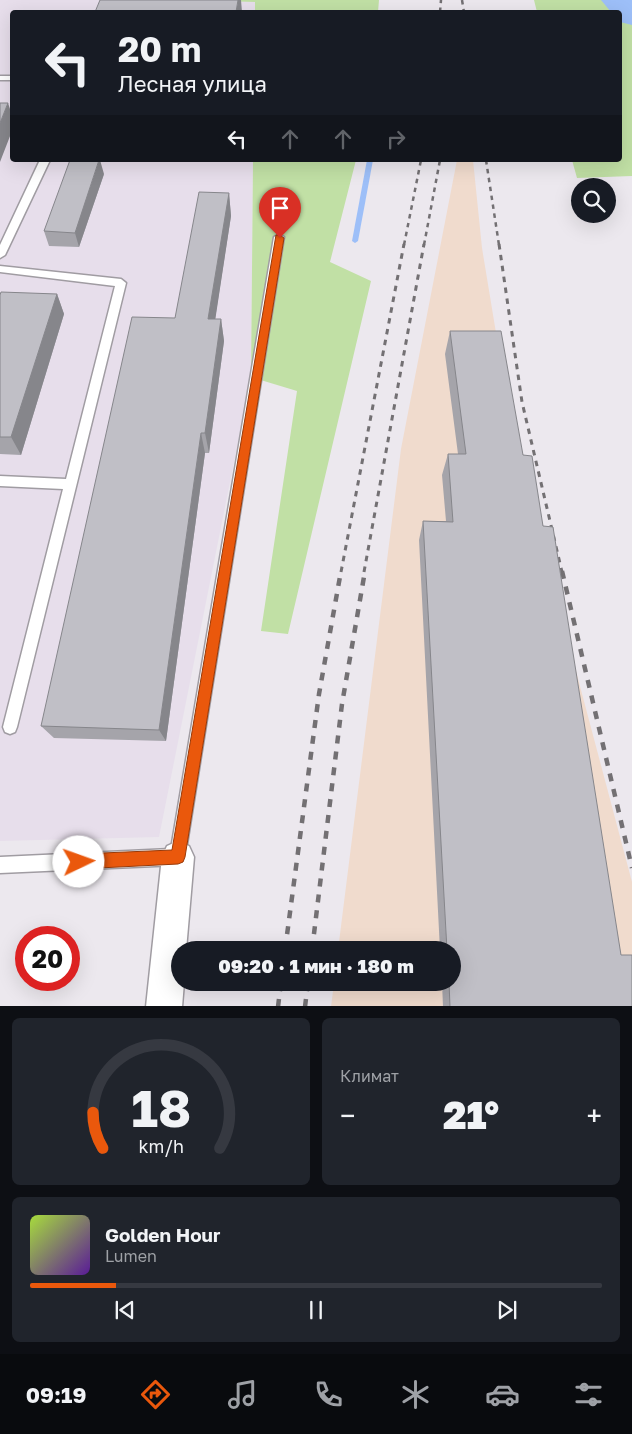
<!DOCTYPE html>
<html lang="ru">
<head>
<meta charset="utf-8">
<style>
  body { margin:0; font-family:"Golos Text",sans-serif; background:#20242c; color:#f1f3f6; height:100vh; display:flex; flex-direction:column; font-size:19px; white-space:nowrap }
  * { box-sizing:border-box; margin:0 }
  p { font-size:16px; color:#9ea1a6 }
  .icon { flex:none; width:28px; height:28px; fill:none; stroke:currentColor; stroke-width:2; stroke-linecap:round; stroke-linejoin:round }
  .map { position:relative; height:1006px; overflow:hidden }
  .details { display:flex; flex-direction:column; gap:12px; padding:12px; background:#0d0f14; flex:1 }
  .details>* { flex:none }
  .guide { position:absolute; left:10px; top:10px; width:612px; height:152px; border-radius:5px; box-shadow:0 5px 20px #0002; background:#171b24; color:#f1f3f6; overflow:hidden }
  .buttons { position:absolute; left:571px; top:178px; display:grid; gap:10px }
  .buttons a { display:grid; place-items:center; width:45px; height:45px; border-radius:50%; background:#171b24; box-shadow:0 5px 20px #0002; font-size:25px }
  .speed { position:absolute; left:15px; top:926px; display:flex; gap:10px; font-size:25px; font-weight:700; text-align:center }
  .speed>* { display:grid; place-content:center; width:65px; height:65px; border-radius:50%; background:#171b24; box-shadow:0 5px 20px #0002; line-height:1 }
  .speed .limit { border:8px solid #d22; background:#fff; color:#111 }
  .pin { position:absolute; display:grid; place-items:center; width:42px; height:42px; color:#fff; margin:-51px -21px; border-radius:50% 50% 50% 0; rotate:-45deg; box-shadow:0 0 5px #0007 }
  .pin .icon { rotate:45deg }
  .me { position:absolute; width:55px; margin:-28px; rotate:87deg; stroke-linejoin:round; filter:drop-shadow(0 0 4px #0008) }
  .turn { display:flex; align-items:center; gap:18px; height:105px; padding:0 25px; font-size:22px }
  .turn .icon { width:65px; height:65px; stroke-width:2.5 }
  .turn b { display:block; font-size:35px; line-height:42px }
  .lanes { display:flex; align-items:center; height:48px; padding:0 25px; background:#0003; justify-content:center; gap:25px; direction:ltr }
  .lanes .off { opacity:.35 }
  .big { font-size:38px; font-weight:800; line-height:1.1 }
  .details .tile { flex:1; display:flex; flex-direction:column; justify-content:center; gap:8px; min-width:0; padding:0 18px; border-radius:8px; background:#20242c }
  .details .dial { align-items:center; gap:0 }
  .dial svg { height:130px; overflow:visible; fill:none; stroke:#363941; stroke-width:7; stroke-linecap:round; text-anchor:middle }
  .dial text { fill:#f1f3f6; stroke:none }
  .song { display:flex; align-items:center; gap:15px }
  .cover { width:60px; height:60px; border-radius:8px; background:linear-gradient(135deg,hsl(80 70% 55%),hsl(270 70% 35%)) }
  .played { height:5px; border-radius:2px; background:linear-gradient(90deg,#ea580c 15%,#363941 15%) }
  .keys { display:flex; justify-content:space-around; direction:ltr }
  .heat { display:flex; justify-content:space-between; align-items:center; font-size:28px; direction:ltr }
  .details .tiles { flex:1; display:grid; gap:12px; grid-template-columns:1fr 1fr }
  .tile:last-child { grid-column:span 2 }
  .trip { position:absolute; left:171px; top:941px; width:290px; height:50px; border-radius:25px; background:#171b24; box-shadow:0 5px 20px #0002; font-weight:800; line-height:50px; text-align:center }
  .tabs { display:flex; height:80px; justify-content:space-around; align-items:center; background:#090b0e; color:#9ea1a6 }
  .tabs .icon { width:35px; height:35px }
  .tabs .current { color:#ea580c }
  .tabs b { font-size:22px; color:#f1f3f6 }
  .map>svg:first-child { display:block }
  .built { fill:#e7deeb }
  .industrial { fill:#f0dbcd }
  .green { fill:#c1e0a5 }
  .lines { fill:none; stroke-linecap:round; stroke-linejoin:round }
  .stream { fill:#9dbff8; fill-rule:evenodd }
  .river { fill:#9dbff8; fill-rule:evenodd }
  .lane-casing { stroke:#a09ca2; stroke-width:3 }
  .street-casing { stroke:#a09ca2; stroke-width:3 }
  .lane { fill:#fff; fill-rule:evenodd }
  .street { fill:#fff; fill-rule:evenodd }
  .rail-far2 { stroke:#737073; stroke-width:2.5; stroke-dasharray:4.5 4.5; stroke-linecap:butt }
  .rail-far1 { stroke:#737073; stroke-width:3; stroke-dasharray:5.5 5.5; stroke-linecap:butt }
  .rail { stroke:#737073; stroke-width:4.5; stroke-dasharray:8 8; stroke-linecap:butt }
  .wall { fill:#a5a4aa }
  .shaded-wall { fill:#86868b }
  .building { fill:#c0bfc6; stroke:#86868b }
  .route { fill:#ea580c; stroke:#983908 }
</style>
</head>
<body>
<div class="map">
<svg width="632" height="1007" viewBox="0 0 632 1007">
  <rect width="100%" height="100%" fill="#ece8ee"/>
  <path class="built" d="M0,0H255V12H12V160H253L251,377L159,837L0,841Z"/>
  <path class="industrial" d="M457,160H473L482,248L512,430L632,882V1006L331,1007L334,983L452,982V950H338L401,449Z"/>
  <path class="green" d="M187,0H379L378,12H255V2Z
    M534,0H632V176L577,178L572,160H620V12H537Z
    M253,160H356L330,262L371,281L288,634L261,631L297,391L251,377Z"/>
  <g class="lines">
    <path class="stream" d="M367,160H373L358,241L355,243L352,241Z"/>
    <path class="river" d="M601,0H632V25L620,22V12H611Z"/>
    <g class="lane-casing">
      <path id="lane" d="M0,76H12V80H0Z
        M40,160H50L5,255L0,258V245Z
        M279,234L284,237L184,863L178,865L0,873V857L171,849L274,237Z
        M0,266L121,279L126,283L17,727L15,732L10,734L5,732L3,727L63,489L0,486V476L66,479L115,286L0,272Z"/>
    </g>
    <g class="street-casing">
      <path id="street" d="M178,841L189,846L194,857L186,950H180V982H184L182,1007H146L162,857L167,846Z"/>
    </g>
    <use href="#lane" class="lane"/>
    <use href="#street" class="street"/>
    <path class="rail-far2" d="M462,0L464,12
      M440,12L441,0
      M486,160L499,245
      M404,245L421,160
      M424,245L440,160"/>
    <path class="rail-far1" d="M499,244L522,402L562,572
      M341,572L404,244
      M364,572L424,244"/>
    <path class="rail" d="M562,571L632,868
      M285,950L319,694L341,571
      M312,950L342,704L365,571
      M278,1007L281,982
      M305,1007L308,982"/>
  </g>
  <path class="wall" d="M104,174L79,247L49,246L44,231Z
    M229,193L231,216L215,319H221L224,341L209,453H205L166,741L54,738L41,726L175,318Z
    M57,294L64,314L21,455L0,454V295Z
    M450,331L523,455L543,526L621,955L632,1007H443L442,982H452V950H440L419,540L423,521H446L442,475L448,454H458L445,354Z"/>
  <path class="shaded-wall" d="M238,0H241L242,12H236Z
    M8,103L12,115V131L0,162V123Z
    M99,160H100L104,174L79,247L75,233Z
    M229,193L231,216L212,341L208,319Z
    M57,294L64,314L21,455L11,437Z
    M221,319L224,341L209,453L205,433Z
    M201,433L205,453L166,741L159,730Z"/>
  <path class="building" d="M100,0H238L236,12H95Z
    M0,103H8L0,123Z
    M70,160H99L75,233L44,231Z
    M199,192L229,193L208,319H221L205,433H201L159,730L41,726L132,317L175,318Z
    M1,292L57,294L11,437H0V295Z
    M450,331H501L523,455L532,456L543,526L553,527L621,955H632V1007H450L449,982H452V950H447L423,521L453,522L448,454H466Z"/>
  <path class="route" d="M276,235H280L284,238L185,857L183,862L178,864L79,869L74,867L72,862L74,856L79,854L172,850Z"/>
</svg>
<div class="buttons">
<a><svg class="icon" aria-label="search" viewBox="0 0 24 24"><circle cx="10" cy="10" r="6"/><path d="M15 15l6 6"/></svg></a>
</div>
<div class="speed"><div class="limit">20</div></div>
<div class="pin" style="left:280px;top:238px;background:#d93025"><svg class="icon" aria-label="arrive" viewBox="0 0 24 24"><path d="M6 21V4h12l-3 4 3 4H6"/></svg></div>
<svg class="me" style="left:79px;top:862px" viewBox="-20 -20 40 40"><circle r="19" fill="#fff"/><path d="M0-13L10 11 0 6-10 11z" fill="#ea580c"/></svg>
<div class="trip">09:20 · 1 мин · 180 m</div>
<div class="guide">
<div class="turn"><svg class="icon" aria-label="left" viewBox="0 0 24 24"><path d="M17 20v-9H6M10 6l-5 5 5 5"/></svg><div><b>20 m</b>Лесная улица</div></div>
<div class="lanes"><svg class="icon" aria-label="left" viewBox="0 0 24 24"><path d="M17 20v-9H6M10 6l-5 5 5 5"/></svg><svg class="icon off" aria-label="ahead" viewBox="0 0 24 24"><path d="M12 20V5M6 11l6-6 6 6"/></svg><svg class="icon off" aria-label="ahead" viewBox="0 0 24 24"><path d="M12 20V5M6 11l6-6 6 6"/></svg><svg class="icon off" aria-label="right" viewBox="0 0 24 24"><path d="M7 20v-9h11M14 6l5 5-5 5"/></svg></div>
</div>
</div>
<section class="details">
<div class="tiles">
<div class="tile dial"><svg viewBox="0 0 100 80">
<path d="M14 69A42 42 0 1 1 86 69"/>
<path d="M14 69A42 42 0 0 1 8 47" stroke="#ea580c"/>
<text x="50" y="56" font-size="32" font-weight="700">18</text>
<text x="50" y="72" font-size="11">km/h</text>
</svg></div>
<div class="tile"><p>Климат</p>
<div class="heat"><a>−</a><b class="big">21°</b><a>+</a></div>
</div>
<div class="tile">
<div class="song"><i class="cover"></i><div><b>Golden Hour</b><p>Lumen</p></div></div>
<div class="played"></div>
<div class="keys"><svg class="icon" aria-label="previous" viewBox="0 0 24 24"><path d="M18 5L8 12l10 7zM5 5v14"/></svg><svg class="icon" aria-label="pause" viewBox="0 0 24 24"><path d="M8 5v14M16 5v14"/></svg><svg class="icon" aria-label="next" viewBox="0 0 24 24"><path d="M6 5l10 7-10 7zM19 5v14"/></svg></div>
</div>
</div>
</section>
<nav class="tabs">
<b>09:19</b>
<svg class="icon current" aria-label="directions" viewBox="0 0 24 24"><path d="M12 3l9 9-9 9-9-9zM9 14v-3h6M13 9l2 2-2 2"/></svg>
<svg class="icon" aria-label="music" viewBox="0 0 24 24"><path d="M9 18V5l10-2v13"/><circle cx="6" cy="18" r="3"/><circle cx="16" cy="16" r="3"/></svg>
<svg class="icon" aria-label="phone" viewBox="0 0 24 24"><path d="M5 4h4l2 5-3 2q2 4 5 5l2-3 5 2v4C11 20 4 13 5 4z"/></svg>
<svg class="icon" aria-label="climate" viewBox="0 0 24 24"><path d="M12 3v18M4 7l16 10M4 17L20 7"/></svg>
<svg class="icon" aria-label="car" viewBox="0 0 24 24"><path d="M5 17H2v-5l4-1 3-4h7l3 4 3 1v5h-3M9 17h6M6 11h13"/><circle cx="7" cy="17" r="2"/><circle cx="17" cy="17" r="2"/></svg>
<svg class="icon" aria-label="filters" viewBox="0 0 24 24"><path d="M4 7h16M4 17h16"/><circle cx="9" cy="7" r="2"/><circle cx="15" cy="17" r="2"/></svg>
</nav>
</body>
</html>
